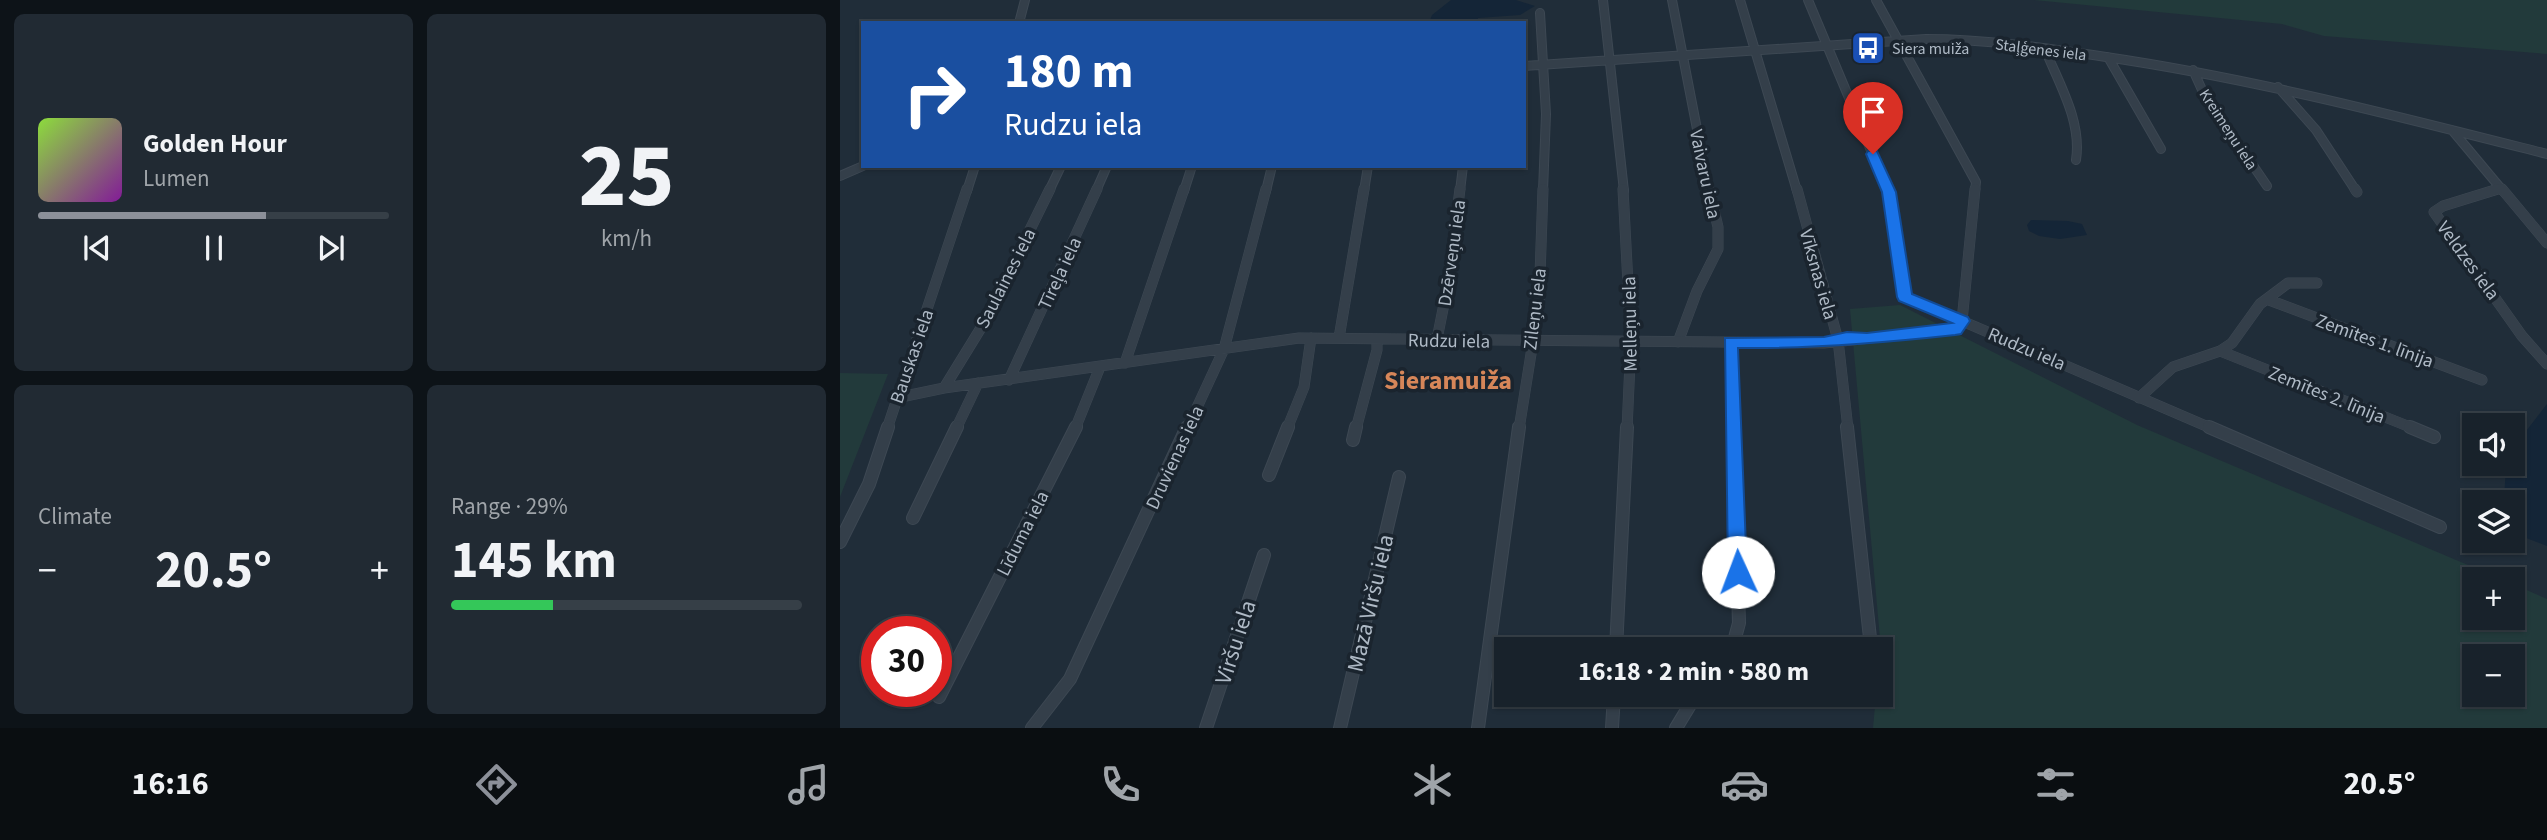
<!DOCTYPE html>
<html lang="en">
<head>
<meta charset="utf-8">
<style>
  body { margin:0; font-family:"Source Sans 3",sans-serif; background:#212a33; color:#f1f3f6; height:100vh; display:flex; flex-direction:column; font-size:26px; white-space:nowrap }
  * { box-sizing:border-box; margin:0 }
  p { font-size:23px; color:#9fa4a9 }
  .icon { flex:none; width:38px; height:38px; fill:none; stroke:currentColor; stroke-width:2; stroke-linecap:round; stroke-linejoin:round }
  .map { position:relative; flex:1; overflow:hidden }
  .sheet { display:flex; flex-direction:column; gap:14px; padding:14px; background:#0d1318; width:840px }
  .sheet>* { flex:none }
  .banner { position:absolute; left:21px; top:21px; width:665px; height:147px; border-radius:0px; box-shadow:0 2px 5px #0004,0 0 0 2px #363f47; background:#1a4fa0; color:#fff; overflow:hidden }
  .tools { position:absolute; left:1622px; top:413px; display:grid; gap:14px }
  .tools a { display:grid; place-items:center; width:63px; height:63px; border-radius:0px; background:#18222b; box-shadow:0 2px 5px #0004,0 0 0 2px #363f47; font-size:35px }
  .speed { position:absolute; left:21px; top:616px; display:flex; gap:14px; font-size:35px; font-weight:700; text-align:center }
  .speed>* { display:grid; place-content:center; width:91px; height:91px; border-radius:50%; background:#18222b; box-shadow:0 2px 5px #0004,0 0 0 2px #363f47; line-height:1 }
  .speed .limit { border:10px solid #d22; background:#fff; color:#111 }
  .pin { position:absolute; display:grid; place-items:center; width:60px; height:60px; color:#fff; margin:-72px -30px; border-radius:50% 50% 50% 0; rotate:-45deg; box-shadow:0 0 7px #0007 }
  .pin .icon { rotate:45deg }
  .me { position:absolute; width:77px; margin:-38px; rotate:358deg; stroke-linejoin:round; filter:drop-shadow(0 0 5px #0008) }
  .turn { display:flex; align-items:center; gap:24px; height:147px; padding:0 28px; font-size:32px }
  .turn .icon { width:91px; height:91px; stroke-width:2.5 }
  .turn b { display:block; font-size:49px; line-height:60px }
  .big { font-size:52px; font-weight:700; line-height:1.1 }
  .sheet .tile { flex:1; display:flex; flex-direction:column; justify-content:center; gap:10px; min-width:0; padding:0 24px; border-radius:10px; background:#212a33 }
  .sheet .dial { align-items:center; gap:0 }
  .dial b { font-size:91px; line-height:1 }
  .song { display:flex; align-items:center; gap:21px }
  .cover { width:84px; height:84px; border-radius:10px; background:linear-gradient(135deg,hsl(90 70% 55%),hsl(290 70% 35%)) }
  .played { height:7px; border-radius:4px; background:linear-gradient(90deg,#8c9099 65%,#363f47 65%) }
  .keys { display:flex; justify-content:space-around; direction:ltr }
  .heat { display:flex; justify-content:space-between; align-items:center; font-size:38px; direction:ltr }
  .charge { height:10px; border-radius:5px; background:linear-gradient(90deg,#34c759 29%,#363f47 0) }
  .sheet .tiles { flex:1; display:grid; gap:14px; grid-template-columns:repeat(2,1fr) }
  .trip { position:absolute; left:654px; top:637px; width:399px; height:70px; border-radius:0px; background:#18222b; box-shadow:0 2px 5px #0004,0 0 0 2px #363f47; font-weight:700; line-height:70px; text-align:center }
  .tabs { display:flex; height:112px; justify-content:space-around; align-items:center; background:#0a0e11; color:#9fa4a9 }
  .tabs .icon { width:49px; height:49px }
  .tabs .on { color:#8c9099 }
  .tabs b { font-size:32px; color:#f1f3f6 }
  main { display:flex; flex:1; min-height:0 }
  .map>svg:first-child { display:block }
  .green { fill:#223a3b; fill-rule:evenodd }
  .water { fill:#142537 }
  .lines { fill:none; stroke-linecap:round; stroke-linejoin:round }
  .minor-far2-casing { stroke:#3d4853; stroke-width:10 }
  .minor-far1-casing { stroke:#3d4853; stroke-width:11 }
  .minor-casing { stroke:#3d4853; stroke-width:14 }
  .minor-far2 { stroke:#343f4a; stroke-width:8 }
  .minor-far1 { stroke:#343f4a; stroke-width:10 }
  .minor { stroke:#343f4a; stroke-width:12 }
  .route { fill:#1a73e8; stroke:#114b97; stroke-width:2 }
  .labels { text-anchor:middle; stroke-width:7; stroke-linejoin:round; paint-order:stroke }
  .far-poi-label { font-size:16px; fill:#afbac6; stroke:#1a242e; text-anchor:start }
  .far-street-label { font-size:16px; fill:#afbac6; stroke:#1a242e }
  .street-label { font-size:19px; fill:#afbac6; stroke:#1a242e }
  .near-street-label { font-size:23px; fill:#afbac6; stroke:#1a242e }
  .district-label { font-size:26px; font-weight:bold; fill:#d68659; stroke:#1a242e }
</style>
</head>
<body>
<main>
<section class="sheet">
<div class="tiles">
<div class="tile">
<div class="song"><i class="cover"></i><div><b>Golden Hour</b><p>Lumen</p></div></div>
<div class="played"></div>
<div class="keys"><svg class="icon" aria-label="previous" viewBox="0 0 24 24"><path d="M18 5L8 12l10 7zM5 5v14"/></svg><svg class="icon" aria-label="pause" viewBox="0 0 24 24"><path d="M8 5v14M16 5v14"/></svg><svg class="icon" aria-label="next" viewBox="0 0 24 24"><path d="M6 5l10 7-10 7zM19 5v14"/></svg></div>
</div>
<div class="tile dial"><b>25</b><p>km/h</p></div>
<div class="tile"><p>Climate</p>
<div class="heat"><a>−</a><b class="big">20.5°</b><a>+</a></div>
</div>
<div class="tile"><p>Range · 29%</p><b class="big">145 km</b><div class="charge"></div></div>
</div>
</section>
<div class="map">
<svg width="1707" height="728" viewBox="0 0 1707 728">
  <rect width="100%" height="100%" fill="#202d39"/>
  <path class="green" d="M1194,0H1707V54L1484,36L1442,24Z
    M1060,305L1297,425L1661,579H1634V618H1673V584L1707,599V728H1033L1036,695H1041V649L1010,309ZM1634,656H1673V695H1634Z
    M0,373L48,374L0,497Z"/>
  <path class="water" d="M611,0H676L695,6L680,15L638,18V23H589L592,15Z
    M1191,220L1228,221L1242,224L1247,235L1220,239L1199,236L1189,231L1187,225Z
    M1707,404V546L1673,533V502H1664L1666,464H1673V448Z"/>
  <g class="lines">
    <g class="minor-far2-casing">
      <path id="minor-far2" d="M763,0L784,191
        M832,0L869,191
        M900,0L957,191
        M968,0L1048,191
        M1036,0L1136,182L1135,191
        M700,13L706,114L703,191
        M179,23L185,0
        M1205,49C1219,84 1242,121 1236,160
        M1268,57L1321,149
        M684,66L1086,39C1146,39 1206,48 1266,57C1415,79 1561,117 1707,154
        M1353,70L1363,92L1427,186
        M1438,87L1476,130L1516,191
        M1612,130L1663,191
        M0,176L23,166
        M127,191L135,166
        M209,191L221,166
        M256,191L267,166
        M344,191L352,166
        M426,191L432,166
        M524,191L528,166
        M620,191L623,166
        M1652,191L1661,188"/>
    </g>
    <g class="minor-far1-casing">
      <path id="minor-far1" d="M783,189L791,341L787,429
        M957,189L998,340L1008,429
        M1048,189L1065,297L1122,321L1135,189
        M1515,189L1517,192
        M1658,189L1603,206L1594,212L1682,336L1707,364
        M1662,189L1707,243
        M1429,300L1642,380
        M499,338L524,189
        M597,339L608,284L620,189
        M838,342L857,291L878,249V227L869,189
        M890,343L893,429
        M1380,351L1575,429
        M285,363L344,189
        M169,380L257,189
        M104,388L144,323L210,189
        M56,398L104,388L459,338L984,343L1115,329L1122,321L1373,429
        M1299,398L1333,367L1380,351L1392,343L1420,304L1448,283H1477
        M47,429L127,189
        M116,429L138,383
        M235,429L260,367
        M347,429L384,349L426,189
        M447,429L464,387L471,338
        M516,429L537,350V339
        M679,429L699,304L703,189"/>
    </g>
    <g class="minor-casing">
      <path id="minor" d="M1007,427L1030,638
        M1369,427L1600,527
        M1570,427L1594,437
        M513,440L516,427
        M429,475L448,427
        M73,518L117,427
        M0,542L29,484L48,427
        M776,649L787,427
        M892,649L899,623L893,427
        M99,697L236,427
        M192,728L230,679L347,427
        M366,728L424,555
        M500,728L559,477
        M638,728L679,427
        M772,728L774,695
        M836,728L856,695"/>
    </g>
    <use href="#minor-far2" class="minor-far2"/>
    <use href="#minor-far1" class="minor-far1"/>
    <use href="#minor" class="minor"/>
  </g>
  <path class="route" d="M1028,151H1037L1056,192L1072,294L1128,317L1130,321L1121,334L1115,335C1042,343 972,349 898,348L907,572L904,578L898,580L891,578L888,572L885,338L984,337L1007,332L1027,333L1112,323L1059,301L1057,297L1042,192L1026,154Z"/>
  <defs>
    <g id="bus-square" transform="scale(1.75)"><rect x="-9" y="-9" width="18" height="18" rx="4" fill="#1a4fb4" stroke="#1a242e"/><path d="M-5-6H5V4H4V6H2V4H-2V6H-4V4H-5ZM-3.5-4V0h7V-4ZM-3.5 1.2v1.5H-2V1.2ZM2 1.2v1.5H3.5V1.2Z" fill="#fff"/></g>
  </defs>
  <g fill-rule="evenodd">
    <use href="#bus-square" x="1028" y="48"/>
  </g>
  <g class="labels">
    <g class="far-poi-label">
      <text x="1052" y="54">Siera muiža</text>
    </g>
    <g class="far-street-label">
      <text transform="translate(1201 49) rotate(7)" y="6">Staļģenes iela</text>
      <text transform="translate(1389 129) rotate(57)" y="6">Kreimeņu iela</text>
    </g>
    <g class="street-label">
      <text transform="translate(866 174) rotate(78)" y="7">Vaivaru iela</text>
      <text transform="translate(611 253) rotate(-82)" y="7">Dzērveņu iela</text>
      <text transform="translate(1629 260) rotate(54)" y="7">Veldzes iela</text>
      <text transform="translate(219 273) rotate(-65)" y="7">Tīreļa iela</text>
      <text transform="translate(979 274) rotate(74)" y="7">Vīksnas iela</text>
      <text transform="translate(165 278) rotate(-63)" y="7">Saulaines iela</text>
      <text transform="translate(694 309) rotate(-83)" y="7">Zileņu iela</text>
      <text transform="translate(789 324) rotate(-91)" y="7">Melleņu iela</text>
      <text transform="translate(609 340) rotate(1)" y="7">Rudzu iela</text>
      <text transform="translate(1535 340) rotate(20)" y="7">Zemītes 1. līnija</text>
      <text transform="translate(1187 348) rotate(23)" y="7">Rudzu iela</text>
      <text transform="translate(71 356) rotate(-71)" y="7">Bauskas iela</text>
      <text transform="translate(1487 394) rotate(22)" y="7">Zemītes 2. līnija</text>
      <text transform="translate(334 457) rotate(-65)" y="7">Druvienas iela</text>
      <text transform="translate(182 533) rotate(-63)" y="7">Līduma iela</text>
    </g>
    <g class="near-street-label">
      <text transform="translate(530 603) rotate(-77)" y="8">Mazā Viršu iela</text>
      <text transform="translate(395 642) rotate(-72)" y="8">Viršu iela</text>
    </g>
    <g class="district-label">
      <text x="608" y="389">Sieramuiža</text>
    </g>
  </g>
</svg>
<div class="tools">
<a><svg class="icon" aria-label="sound" viewBox="0 0 24 24"><path d="M4 9h4l5-4v14l-5-4H4zM17 9q2 3 0 6"/></svg></a>
<a><svg class="icon" aria-label="layers" viewBox="0 0 24 24"><path d="M12 4l9 5-9 5-9-5zM3 14l9 5 9-5"/></svg></a>
<a>+</a>
<a>−</a>
</div>
<div class="speed"><div class="limit">30</div></div>
<div class="pin" style="left:1033px;top:154px;background:#d93025"><svg class="icon" aria-label="arrive" viewBox="0 0 24 24"><path d="M6 21V4h12l-3 4 3 4H6"/></svg></div>
<svg class="me" style="left:898px;top:572px" viewBox="-20 -20 40 40"><circle r="19" fill="#fff"/><path d="M0-13L10 11 0 6-10 11z" fill="#1a73e8"/></svg>
<div class="trip">16:18 · 2 min · 580 m</div>
<div class="banner">
<div class="turn"><svg class="icon" aria-label="right" viewBox="0 0 24 24"><path d="M7 20v-9h11M14 6l5 5-5 5"/></svg><div><b>180 m</b>Rudzu iela</div></div>
</div>
</div>
</main>
<nav class="tabs">
<b>16:16</b>
<svg class="icon on" aria-label="directions" viewBox="0 0 24 24"><path d="M12 3l9 9-9 9-9-9zM9 14v-3h6M13 9l2 2-2 2"/></svg>
<svg class="icon" aria-label="music" viewBox="0 0 24 24"><path d="M9 18V5l10-2v13"/><circle cx="6" cy="18" r="3"/><circle cx="16" cy="16" r="3"/></svg>
<svg class="icon" aria-label="phone" viewBox="0 0 24 24"><path d="M5 4h4l2 5-3 2q2 4 5 5l2-3 5 2v4C11 20 4 13 5 4z"/></svg>
<svg class="icon" aria-label="climate" viewBox="0 0 24 24"><path d="M12 3v18M4 7l16 10M4 17L20 7"/></svg>
<svg class="icon" aria-label="car" viewBox="0 0 24 24"><path d="M5 17H2v-5l4-1 3-4h7l3 4 3 1v5h-3M9 17h6M6 11h13"/><circle cx="7" cy="17" r="2"/><circle cx="17" cy="17" r="2"/></svg>
<svg class="icon" aria-label="filters" viewBox="0 0 24 24"><path d="M4 7h16M4 17h16"/><circle cx="9" cy="7" r="2"/><circle cx="15" cy="17" r="2"/></svg>
<b>20.5°</b>
</nav>
</body>
</html>
